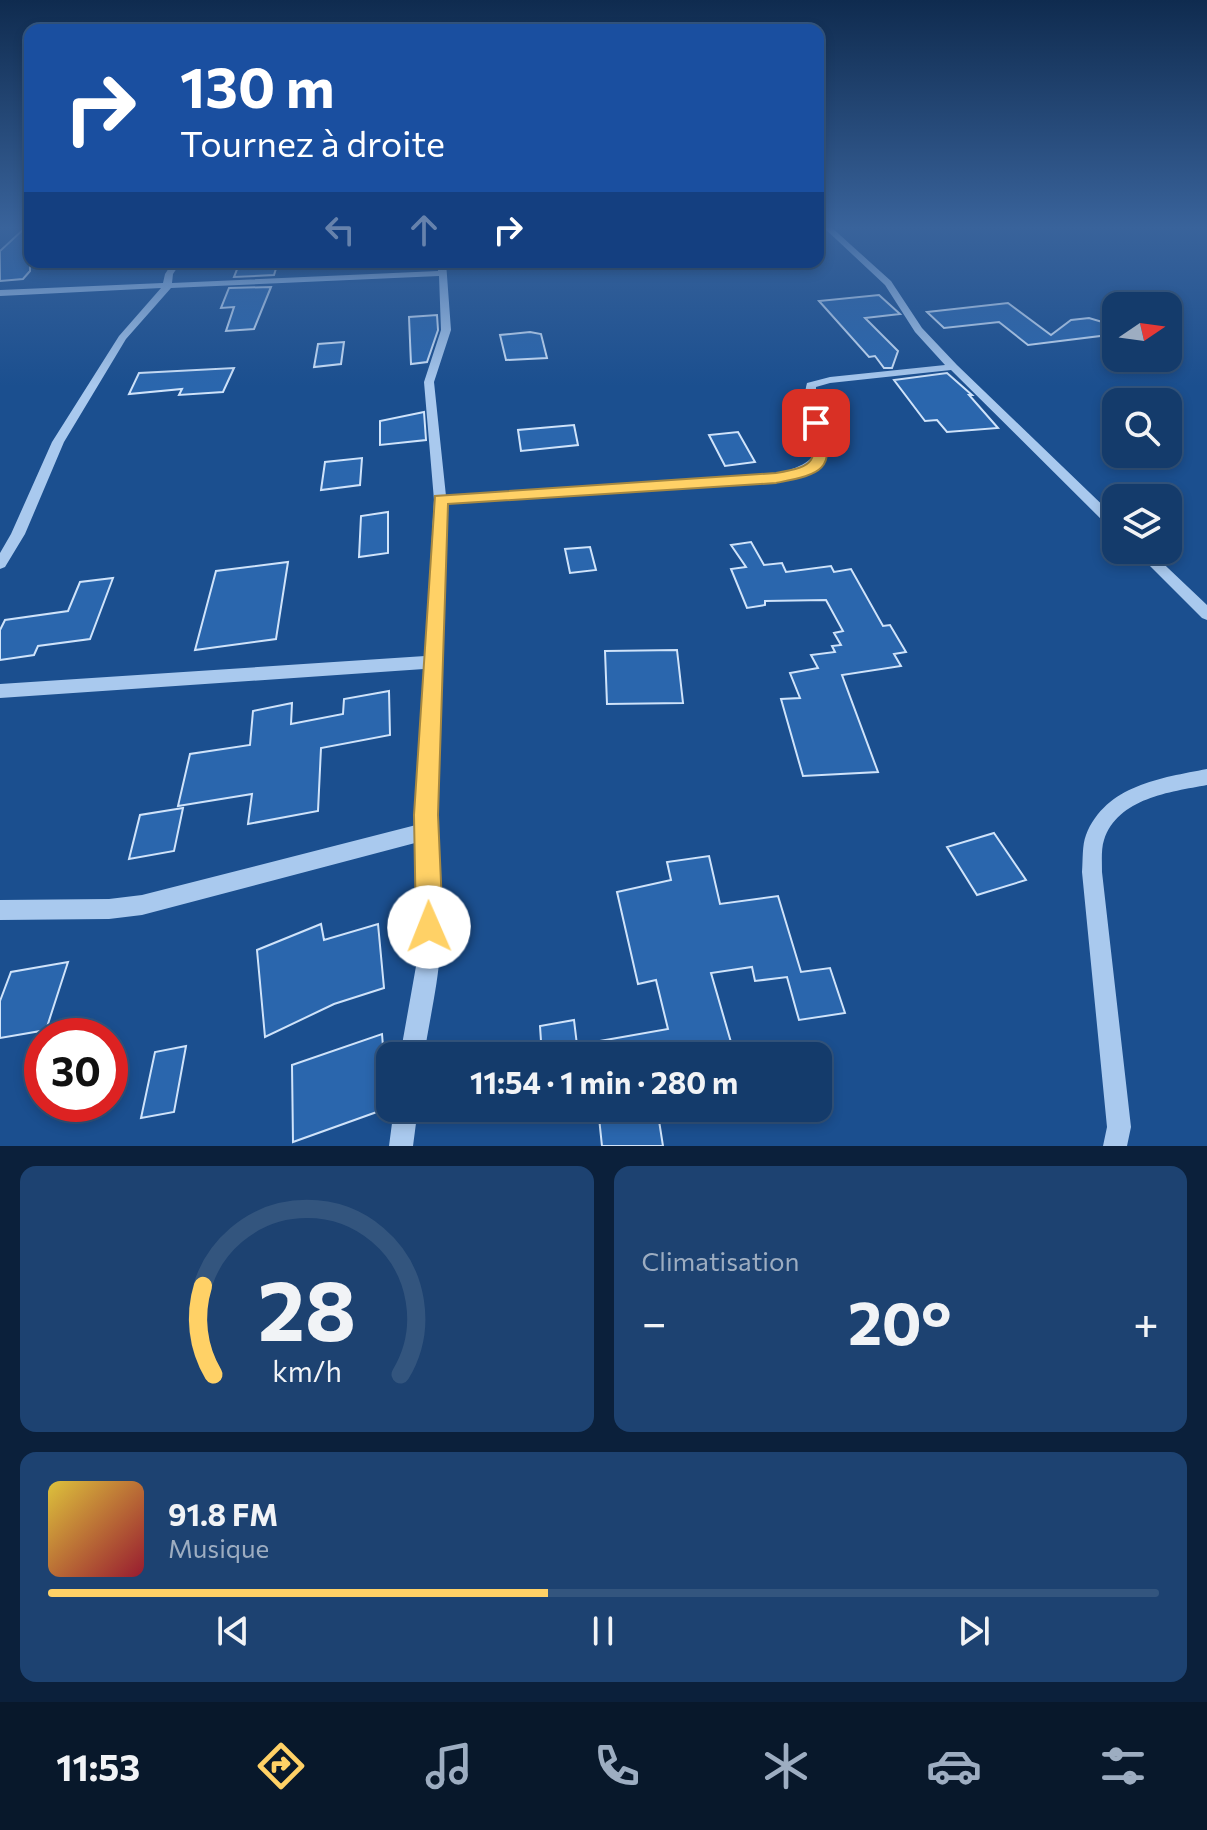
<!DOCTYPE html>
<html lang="fr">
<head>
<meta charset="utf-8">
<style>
  body { margin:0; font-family:Commissioner,sans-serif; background:#1d4271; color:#f1f3f6; height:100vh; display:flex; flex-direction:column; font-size:30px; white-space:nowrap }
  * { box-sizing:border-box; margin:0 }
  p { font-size:26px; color:#9dadc1 }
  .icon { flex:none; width:44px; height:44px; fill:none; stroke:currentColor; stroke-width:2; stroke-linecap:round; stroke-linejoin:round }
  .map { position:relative; height:1146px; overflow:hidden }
  .sheet { display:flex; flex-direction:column; gap:20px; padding:20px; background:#0b203b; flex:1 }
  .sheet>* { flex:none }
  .top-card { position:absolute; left:24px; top:24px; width:800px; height:244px; border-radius:16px; box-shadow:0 4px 12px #0003,0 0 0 2px #33557e; background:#1a4fa0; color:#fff; overflow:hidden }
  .needle { width:52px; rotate:77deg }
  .tools { position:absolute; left:1102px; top:292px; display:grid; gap:16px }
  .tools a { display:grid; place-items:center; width:80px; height:80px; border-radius:16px; background:#143b6b; box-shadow:0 4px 12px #0003,0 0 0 2px #33557e; font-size:40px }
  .speed { position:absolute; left:24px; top:1018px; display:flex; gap:16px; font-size:40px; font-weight:700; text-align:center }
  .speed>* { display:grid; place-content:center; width:104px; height:104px; border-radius:50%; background:#143b6b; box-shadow:0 4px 12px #0003,0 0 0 2px #33557e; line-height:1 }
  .speed .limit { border:12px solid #d22; background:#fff; color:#111 }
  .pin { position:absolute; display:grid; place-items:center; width:68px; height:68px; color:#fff; margin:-34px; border-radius:16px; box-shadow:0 4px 12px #0006 }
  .me { position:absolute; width:88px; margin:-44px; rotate:359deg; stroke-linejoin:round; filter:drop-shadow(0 0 6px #0008) }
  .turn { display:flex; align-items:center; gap:28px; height:168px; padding:0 24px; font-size:36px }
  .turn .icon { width:104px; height:104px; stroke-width:2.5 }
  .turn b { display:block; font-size:56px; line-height:68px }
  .lanes { display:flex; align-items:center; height:76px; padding:0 24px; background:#0003; justify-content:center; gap:40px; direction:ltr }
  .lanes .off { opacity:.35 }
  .big { font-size:60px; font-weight:700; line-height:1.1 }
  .sheet .widget { flex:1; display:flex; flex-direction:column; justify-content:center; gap:12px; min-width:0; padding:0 28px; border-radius:16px; background:#1d4271 }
  .sheet .dial { align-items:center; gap:0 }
  .dial svg { height:208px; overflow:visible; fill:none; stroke:#33557e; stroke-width:7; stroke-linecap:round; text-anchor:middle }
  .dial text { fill:#f1f3f6; stroke:none }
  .song { display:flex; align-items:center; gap:24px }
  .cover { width:96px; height:96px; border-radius:12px; background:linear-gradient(135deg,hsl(50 70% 55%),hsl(350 70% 35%)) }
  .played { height:8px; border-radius:4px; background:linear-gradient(90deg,#ffd166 45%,#33557e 45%) }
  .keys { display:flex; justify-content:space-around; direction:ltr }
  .heat { display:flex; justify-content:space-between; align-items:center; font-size:44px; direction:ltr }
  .sheet .tiles { flex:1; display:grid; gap:20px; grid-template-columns:1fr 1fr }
  .widget:last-child { grid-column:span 2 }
  .trip { position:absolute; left:376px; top:1042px; width:456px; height:80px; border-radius:16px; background:#143b6b; box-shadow:0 4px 12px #0003,0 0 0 2px #33557e; font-weight:700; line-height:80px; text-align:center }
  .tab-bar { display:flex; height:128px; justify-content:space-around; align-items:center; background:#08182b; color:#9dadc1 }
  .tab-bar .icon { width:56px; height:56px }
  .tab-bar .on { color:#ffd166 }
  .tab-bar b { font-size:36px; color:#f1f3f6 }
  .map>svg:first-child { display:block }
  .building { fill:#2a66ad; stroke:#cfe3fa; stroke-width:2 }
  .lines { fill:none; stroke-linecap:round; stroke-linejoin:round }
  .minor { fill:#a9c9ee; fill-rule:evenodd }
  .route { fill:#ffd166; stroke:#a68842; stroke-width:2 }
</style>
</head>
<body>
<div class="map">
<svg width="1207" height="1146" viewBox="0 0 1207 1146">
  <rect width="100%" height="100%" fill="#1b4f8f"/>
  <path class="building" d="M27,226H30V271L23,279L0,281V251Z
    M240,262H278L274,275L234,277Z
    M271,287L254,329L226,331L234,307L221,308L229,288Z
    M879,295L900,314L865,318L898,351L892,368H884L875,356L869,357L819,301Z
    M1008,303L1051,335L1071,320L1089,318L1116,326V334L1028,345L999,322L944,328L927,312Z
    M437,315L438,330L427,362L411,364L409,317Z
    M530,332L541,334L547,358L506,360L500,335Z
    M344,342L341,364L314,367L318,344Z
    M234,368L223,392L179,395L182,389L129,394L139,373Z
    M947,373L972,395H969L998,428L947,432L937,420L925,421L894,380Z
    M424,412L426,440L380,445V421Z
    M574,425L578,445L521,451L518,430Z
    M738,432L755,462L725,466L709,435Z
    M362,458L360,485L321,490L325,462Z
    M388,512V553L359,557L361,516Z
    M751,542L764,565L782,563L786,572L831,566L834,572L851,569L883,626L890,625L906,652L894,654L901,666L842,675L878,772L803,776L781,699L800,698L790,673L818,668L811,655L835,652L832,646L841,645L834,633L843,631L826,600L765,601V605L747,608L731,569L746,567L731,545Z
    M590,547L596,570L570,573L565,549Z
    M288,562L276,639L195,650L216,571Z
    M113,578L90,639L38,646L34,655L0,660V630L5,620L68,611L80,582Z
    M677,650L683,703L607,704L605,651Z
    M389,691L390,735L321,748L318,811L248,824L252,794L178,806L190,754L250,745L253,711L292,703L291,724L343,714L344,699Z
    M183,808L174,851L129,859L140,815Z
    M994,833L1026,880L977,895L947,847Z
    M709,856L720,904L778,896L801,972L830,968L845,1013L799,1020L787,977L755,981L752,967L711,973L735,1056H542L540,1026L574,1020L577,1045L668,1029L656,980L638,984L617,892L671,880L667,862Z
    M321,924L324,940L378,924L384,988L334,1004L265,1037L257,950Z
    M68,962L46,1030L0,1038V1001L11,972Z
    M382,1034L388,1108L293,1142L292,1065Z
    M186,1046L174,1112L141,1118L155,1052Z
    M598,1108H657L663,1146H602Z"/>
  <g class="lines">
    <path class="minor" d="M822,226H830L891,281L922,328L957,365L1116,518V530L1111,529L951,370L830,383L816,387C815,442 857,460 780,481L446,504L434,832C435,872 441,910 440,951C438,985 429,1022 424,1056H400L418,955L420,899L415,864V843L142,915L109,919L0,920V900L109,899L142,895L416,825L424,669L0,698V684L425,656L434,500L424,382L441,330L439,276L171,288L126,339L64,442L25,534L5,567L0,569V553L11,534L52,442L119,336L161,288L0,296V290L163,283L165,274L173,262H181L173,274L172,283L438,271V262H446L451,330L434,382L446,496L776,474C852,454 794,431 807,383L830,377L945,365L915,332L885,285Z
      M1134,550H1149L1207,605V620L1202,618Z
      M1207,769V785C1170,792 1118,798 1104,840C1101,849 1102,862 1102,872L1131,1127L1127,1146H1103L1107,1127L1082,872C1083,860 1082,845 1086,835C1106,785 1161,778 1207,769Z
      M394,1108H418L413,1146H389Z"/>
  </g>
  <linearGradient id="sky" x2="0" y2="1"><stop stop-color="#0f2b4f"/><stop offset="0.59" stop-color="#39639b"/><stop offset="1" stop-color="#39639b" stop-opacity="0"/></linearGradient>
  <rect width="1207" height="386" fill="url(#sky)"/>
  <path class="route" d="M816,419L823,423C836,472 820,474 776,483L448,504L438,815L443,927L439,937L429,941L420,937L416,927L414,815L435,496L776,473C816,466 818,462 809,423Z"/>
</svg>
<div class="tools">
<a><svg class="needle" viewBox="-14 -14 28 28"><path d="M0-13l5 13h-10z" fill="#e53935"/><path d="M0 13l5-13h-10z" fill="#9dadc1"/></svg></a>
<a><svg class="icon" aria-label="search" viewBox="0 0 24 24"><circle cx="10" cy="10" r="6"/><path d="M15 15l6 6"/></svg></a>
<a><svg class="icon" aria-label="layers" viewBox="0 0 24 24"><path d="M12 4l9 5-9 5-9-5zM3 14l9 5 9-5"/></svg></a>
</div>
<div class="speed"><div class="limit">30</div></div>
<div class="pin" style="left:816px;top:423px;background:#d93025"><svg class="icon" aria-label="arrive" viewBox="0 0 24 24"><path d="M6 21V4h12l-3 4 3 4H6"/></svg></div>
<svg class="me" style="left:429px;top:927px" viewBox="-20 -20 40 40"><circle r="19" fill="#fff"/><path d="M0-13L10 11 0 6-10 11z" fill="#ffd166"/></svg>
<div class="trip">11:54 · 1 min · 280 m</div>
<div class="top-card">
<div class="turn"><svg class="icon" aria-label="right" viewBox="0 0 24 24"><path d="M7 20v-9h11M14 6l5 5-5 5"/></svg><div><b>130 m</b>Tournez à droite</div></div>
<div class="lanes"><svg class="icon off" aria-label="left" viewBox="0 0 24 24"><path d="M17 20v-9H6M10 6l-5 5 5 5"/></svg><svg class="icon off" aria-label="ahead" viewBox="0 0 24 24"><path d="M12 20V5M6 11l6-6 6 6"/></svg><svg class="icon" aria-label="right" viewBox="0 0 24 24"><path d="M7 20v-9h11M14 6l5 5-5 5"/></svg></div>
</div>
</div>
<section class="sheet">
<div class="tiles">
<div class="widget dial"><svg viewBox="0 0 100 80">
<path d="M14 69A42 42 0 1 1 86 69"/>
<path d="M14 69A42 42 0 0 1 10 35" stroke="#ffd166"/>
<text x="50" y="56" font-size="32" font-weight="700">28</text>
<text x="50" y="72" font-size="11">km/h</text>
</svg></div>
<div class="widget"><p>Climatisation</p>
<div class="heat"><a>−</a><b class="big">20°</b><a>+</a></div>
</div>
<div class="widget">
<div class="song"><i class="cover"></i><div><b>91.8 FM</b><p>Musique</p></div></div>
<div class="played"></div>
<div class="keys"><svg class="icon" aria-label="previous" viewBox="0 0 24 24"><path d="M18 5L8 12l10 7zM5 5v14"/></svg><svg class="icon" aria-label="pause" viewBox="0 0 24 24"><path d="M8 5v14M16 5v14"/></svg><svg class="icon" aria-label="next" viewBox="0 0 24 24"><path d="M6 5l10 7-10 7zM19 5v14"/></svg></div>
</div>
</div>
</section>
<nav class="tab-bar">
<b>11:53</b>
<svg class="icon on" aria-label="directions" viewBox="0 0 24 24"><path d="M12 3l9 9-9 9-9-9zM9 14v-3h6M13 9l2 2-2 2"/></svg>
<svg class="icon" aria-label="music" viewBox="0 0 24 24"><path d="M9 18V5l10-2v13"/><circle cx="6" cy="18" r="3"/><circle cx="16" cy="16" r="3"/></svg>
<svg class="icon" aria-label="phone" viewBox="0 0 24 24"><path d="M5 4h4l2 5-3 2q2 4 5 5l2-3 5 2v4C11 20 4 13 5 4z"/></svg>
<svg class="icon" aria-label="climate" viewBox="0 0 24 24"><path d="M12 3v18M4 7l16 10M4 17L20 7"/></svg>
<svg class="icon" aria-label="car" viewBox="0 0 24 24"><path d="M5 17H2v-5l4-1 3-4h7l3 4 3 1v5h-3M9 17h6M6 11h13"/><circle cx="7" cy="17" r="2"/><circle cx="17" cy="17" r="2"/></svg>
<svg class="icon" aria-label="filters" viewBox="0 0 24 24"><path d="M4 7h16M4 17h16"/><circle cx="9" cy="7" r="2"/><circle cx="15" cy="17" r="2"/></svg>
</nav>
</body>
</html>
